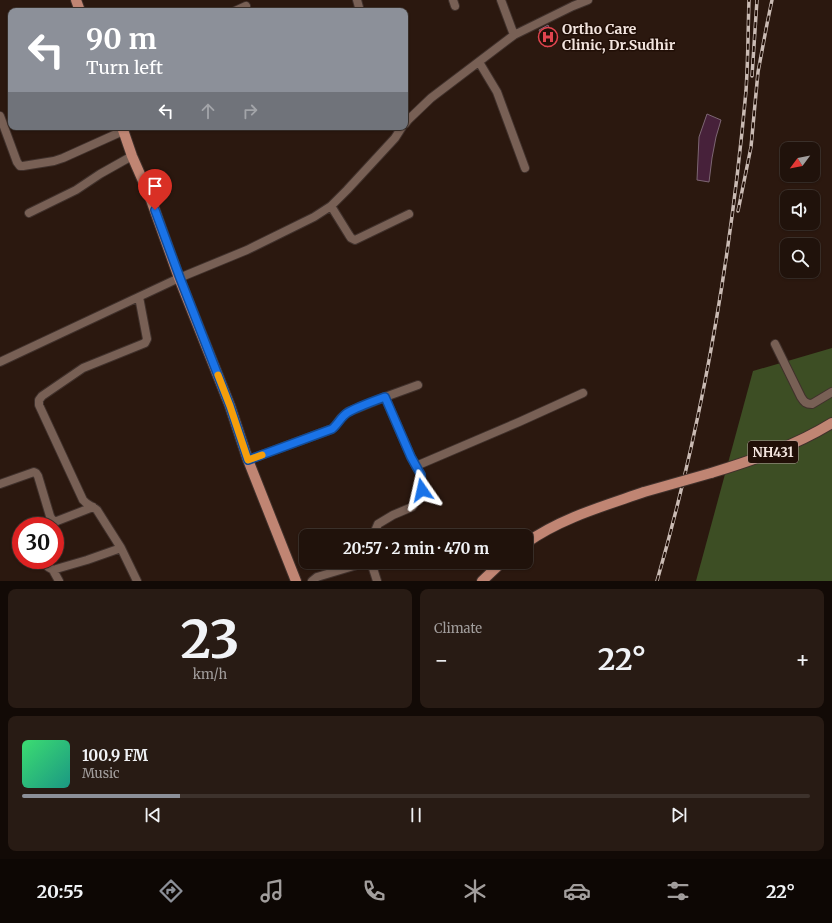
<!DOCTYPE html>
<html lang="en">
<head>
<meta charset="utf-8">
<style>
  body { margin:0; font-family:Merriweather,serif; background:#281b14; color:#f1f3f6; height:100vh; display:flex; flex-direction:column; font-size:15px; white-space:nowrap }
  * { box-sizing:border-box; margin:0 }
  p { font-size:13px; color:#a29e9d }
  .icon { flex:none; width:22px; height:22px; fill:none; stroke:currentColor; stroke-width:2; stroke-linecap:round; stroke-linejoin:round }
  .map { position:relative; height:581px; overflow:hidden }
  .panel { display:flex; flex-direction:column; gap:8px; padding:8px; background:#120a06; flex:1 }
  .panel>* { flex:none }
  .hud { position:absolute; left:8px; top:8px; width:400px; height:122px; border-radius:8px; box-shadow:0 1px 3px #0004,0 0 0 1px #3d322c; background:#8c9099; color:#fff; overflow:hidden }
  .needle { width:26px; rotate:238deg }
  .tools { position:absolute; left:780px; top:142px; display:grid; gap:8px }
  .tools a { display:grid; place-items:center; width:40px; height:40px; border-radius:8px; background:#20120b; box-shadow:0 1px 3px #0004,0 0 0 1px #3d322c; font-size:20px }
  .speed { position:absolute; left:12px; top:517px; display:flex; gap:8px; font-size:20px; font-weight:700; text-align:center }
  .speed>* { display:grid; place-content:center; width:52px; height:52px; border-radius:50%; background:#20120b; box-shadow:0 1px 3px #0004,0 0 0 1px #3d322c; line-height:1 }
  .speed .limit { border:6px solid #d22; background:#fff; color:#111 }
  .pin { position:absolute; display:grid; place-items:center; width:34px; height:34px; color:#fff; margin:-41px -17px; border-radius:50% 50% 50% 0; rotate:-45deg; box-shadow:0 0 4px #0007 }
  .pin .icon { rotate:45deg }
  .me { position:absolute; width:44px; margin:-22px; rotate:349deg; stroke-linejoin:round; filter:drop-shadow(0 0 3px #0008) }
  .turn { display:flex; align-items:center; gap:14px; height:84px; padding:0 12px; font-size:18px }
  .turn .icon { width:52px; height:52px; stroke-width:2.5 }
  .turn b { display:block; font-size:28px; line-height:34px }
  .lanes { display:flex; align-items:center; height:38px; padding:0 12px; background:#0003; justify-content:center; gap:20px; direction:ltr }
  .lanes .off { opacity:.35 }
  .big { font-size:30px; font-weight:700; line-height:1.1 }
  .panel .widget { flex:1; display:flex; flex-direction:column; justify-content:center; gap:6px; min-width:0; padding:0 14px; border-radius:8px; background:#281b14 }
  .panel .dial { align-items:center; gap:0 }
  .dial b { font-size:52px; line-height:1 }
  .song { display:flex; align-items:center; gap:12px }
  .cover { width:48px; height:48px; border-radius:6px; background:linear-gradient(135deg,hsl(140 70% 55%),hsl(170 70% 35%)) }
  .played { height:4px; border-radius:2px; background:linear-gradient(90deg,#8c9099 20%,#3d322c 20%) }
  .keys { display:flex; justify-content:space-around; direction:ltr }
  .heat { display:flex; justify-content:space-between; align-items:center; font-size:22px; direction:ltr }
  .panel .tiles { flex:1; display:grid; gap:8px; grid-template-columns:1fr 1fr }
  .widget:last-child { grid-column:span 2 }
  .trip { position:absolute; left:299px; top:529px; width:234px; height:40px; border-radius:8px; background:#20120b; box-shadow:0 1px 3px #0004,0 0 0 1px #3d322c; font-weight:700; line-height:40px; text-align:center }
  .dock { display:flex; height:64px; justify-content:space-around; align-items:center; background:#0d0704; color:#a29e9d }
  .dock .icon { width:28px; height:28px }
  .dock .current { color:#8c9099 }
  .dock b { font-size:18px; color:#f1f3f6 }
  .map>svg:first-child { display:block }
  .forest { fill:#3d4e24 }
  .building { fill:#47213a; stroke:#7d6673 }
  .lines { fill:none; stroke-linecap:round; stroke-linejoin:round }
  .minor-casing { stroke:#40312c; stroke-width:10 }
  .major-casing { stroke:#40312c; stroke-width:12 }
  .minor { stroke:#786055; stroke-width:8 }
  .major { stroke:#c08573; stroke-width:10 }
  .rail-casing { stroke:#cabbb4; stroke-width:3.5 }
  .rail { stroke:#210f07; stroke-width:2; stroke-dasharray:6; stroke-linecap:butt }
  .major-bridge-casing { stroke:#40312c; stroke-width:12; stroke-linecap:butt }
  .major-bridge { stroke:#c08573; stroke-width:10 }
  .route-casing { stroke:#114b97; stroke-width:10 }
  .route { stroke:#1a73e8; stroke-width:7 }
  .slow { stroke:#f59e0b; stroke-width:7 }
  .labels { text-anchor:middle; stroke-width:3; stroke-linejoin:round; paint-order:stroke }
  .shield { fill:#210f07; stroke:#b3a49e; stroke-width:1 }
  .shield-label { font-size:13px; font-weight:bold; fill:#f2e4de }
  .poi-label { font-size:14px; font-weight:bold; fill:#f2e4de; stroke:#210f07; text-anchor:start }
</style>
</head>
<body>
<div class="map">
<svg width="832" height="581" viewBox="0 0 832 581">
  <rect width="100%" height="100%" fill="#2b180f"/>
  <path class="forest" d="M832,348V581H696L753,371Z"/>
  <path class="building" d="M548,25L556,43L547,47L539,30Z
    M707,114L721,120L716,137L712,158L709,182L697,180L699,137Z"/>
  <g class="lines">
    <g class="minor-casing">
      <path id="minor" d="M357,0L360,11
        M453,0L455,6
        M501,0L514,35
        M235,11L246,6
        M479,62L497,92L525,168
        M0,116L17,162L20,166H23L54,161L63,158L123,131
        M405,124L408,120L431,98L514,35L573,6L588,0
        M331,206L349,235L351,238L355,240L409,214
        M29,213L76,190L100,174L132,156
        M775,344L801,397C804,402 806,404 812,404L832,392
        M0,362L179,278L247,250L314,217L331,206L347,190L395,138L402,127
        M248,460L332,429L335,426L341,418L348,412L385,397L418,385
        M416,466L519,422L583,393
        M0,484L34,472L36,473L38,476L50,516C52,520 53,521 57,521L93,507
        M373,536L378,524L393,515L412,507L423,490L421,475L411,457L385,397
        M45,560L48,567L55,571
        M371,562L377,581
        M59,581L54,572L55,570L56,569L87,560L121,548
        M137,581L121,548L97,510C92,506 87,505 83,500L39,405V400L42,396L83,368L145,343L147,339L139,297
        M312,581L317,577L367,562"/>
    </g>
    <g class="major-casing">
      <path id="major" d="M76,0L80,11
        M122,127L132,156L150,197L179,278L230,406L248,460L296,581
        M711,473C753,460 795,446 832,423
        M526,543C561,518 604,506 644,492
        M482,581L502,562"/>
    </g>
    <use href="#minor" class="minor"/>
    <use href="#major" class="major"/>
    <g class="rail-casing">
      <path id="rail" d="M752,76L757,0
        M738,211L751,147L758,72L767,24L772,0
        M657,581C703,421 731,256 746,91C748,61 748,30 749,0"/>
    </g>
    <use href="#rail" class="rail"/>
    <g class="major-bridge-casing">
      <path id="major-bridge" d="M644,492L711,473"/>
    </g>
    <use href="#major-bridge" class="major-bridge"/>
  </g>
  <g class="lines">
    <g class="route-casing">
      <path id="route" d="M155,210L180,278L230,406L248,460L332,429C338,424 341,417 347,413C357,407 374,401 385,397L411,457L421,475L422,490"/>
    </g>
    <use href="#route" class="route"/>
    <path class="slow" d="M218,375L230,406L248,460L262,455"/>
  </g>
  <defs>
    <g id="hospital-ring" transform="scale(1)"><circle r="9.5" fill="#210f07" stroke="#e0444e" stroke-width="1.5"/><path d="M-5-5h3v3.5h4V-5h3V5h-3V1.5h-4V5h-3Z" fill="#e0444e"/></g>
  </defs>
  <g fill-rule="evenodd">
    <use href="#hospital-ring" x="548" y="37"/>
  </g>
  <g class="labels">
    <rect class="shield" x="748" y="441" width="50" height="22" rx="3"/>
    <g class="shield-label">
      <text x="773" y="457">NH431</text>
    </g>
    <g class="poi-label">
      <text x="562" y="34">Ortho Care<tspan x="562" dy="16">Clinic, Dr.Sudhir</tspan></text>
    </g>
  </g>
</svg>
<div class="tools">
<a><svg class="needle" viewBox="-14 -14 28 28"><path d="M0-13l5 13h-10z" fill="#e53935"/><path d="M0 13l5-13h-10z" fill="#a29e9d"/></svg></a>
<a><svg class="icon" aria-label="sound" viewBox="0 0 24 24"><path d="M4 9h4l5-4v14l-5-4H4zM17 9q2 3 0 6"/></svg></a>
<a><svg class="icon" aria-label="search" viewBox="0 0 24 24"><circle cx="10" cy="10" r="6"/><path d="M15 15l6 6"/></svg></a>
</div>
<div class="speed"><div class="limit">30</div></div>
<div class="pin" style="left:155px;top:210px;background:#d93025"><svg class="icon" aria-label="arrive" viewBox="0 0 24 24"><path d="M6 21V4h12l-3 4 3 4H6"/></svg></div>
<svg class="me" style="left:422px;top:490px" viewBox="-20 -20 40 40"><path d="M0-17L14 15 0 8-14 15z" fill="#1a73e8" stroke="#fff" stroke-width="4"/></svg>
<div class="trip">20:57 · 2 min · 470 m</div>
<div class="hud">
<div class="turn"><svg class="icon" aria-label="left" viewBox="0 0 24 24"><path d="M17 20v-9H6M10 6l-5 5 5 5"/></svg><div><b>90 m</b>Turn left</div></div>
<div class="lanes"><svg class="icon" aria-label="left" viewBox="0 0 24 24"><path d="M17 20v-9H6M10 6l-5 5 5 5"/></svg><svg class="icon off" aria-label="ahead" viewBox="0 0 24 24"><path d="M12 20V5M6 11l6-6 6 6"/></svg><svg class="icon off" aria-label="right" viewBox="0 0 24 24"><path d="M7 20v-9h11M14 6l5 5-5 5"/></svg></div>
</div>
</div>
<section class="panel">
<div class="tiles">
<div class="widget dial"><b>23</b><p>km/h</p></div>
<div class="widget"><p>Climate</p>
<div class="heat"><a>−</a><b class="big">22°</b><a>+</a></div>
</div>
<div class="widget">
<div class="song"><i class="cover"></i><div><b>100.9 FM</b><p>Music</p></div></div>
<div class="played"></div>
<div class="keys"><svg class="icon" aria-label="previous" viewBox="0 0 24 24"><path d="M18 5L8 12l10 7zM5 5v14"/></svg><svg class="icon" aria-label="pause" viewBox="0 0 24 24"><path d="M8 5v14M16 5v14"/></svg><svg class="icon" aria-label="next" viewBox="0 0 24 24"><path d="M6 5l10 7-10 7zM19 5v14"/></svg></div>
</div>
</div>
</section>
<nav class="dock">
<b>20:55</b>
<svg class="icon current" aria-label="directions" viewBox="0 0 24 24"><path d="M12 3l9 9-9 9-9-9zM9 14v-3h6M13 9l2 2-2 2"/></svg>
<svg class="icon" aria-label="music" viewBox="0 0 24 24"><path d="M9 18V5l10-2v13"/><circle cx="6" cy="18" r="3"/><circle cx="16" cy="16" r="3"/></svg>
<svg class="icon" aria-label="phone" viewBox="0 0 24 24"><path d="M5 4h4l2 5-3 2q2 4 5 5l2-3 5 2v4C11 20 4 13 5 4z"/></svg>
<svg class="icon" aria-label="climate" viewBox="0 0 24 24"><path d="M12 3v18M4 7l16 10M4 17L20 7"/></svg>
<svg class="icon" aria-label="car" viewBox="0 0 24 24"><path d="M5 17H2v-5l4-1 3-4h7l3 4 3 1v5h-3M9 17h6M6 11h13"/><circle cx="7" cy="17" r="2"/><circle cx="17" cy="17" r="2"/></svg>
<svg class="icon" aria-label="filters" viewBox="0 0 24 24"><path d="M4 7h16M4 17h16"/><circle cx="9" cy="7" r="2"/><circle cx="15" cy="17" r="2"/></svg>
<b>22°</b>
</nav>
</body>
</html>
